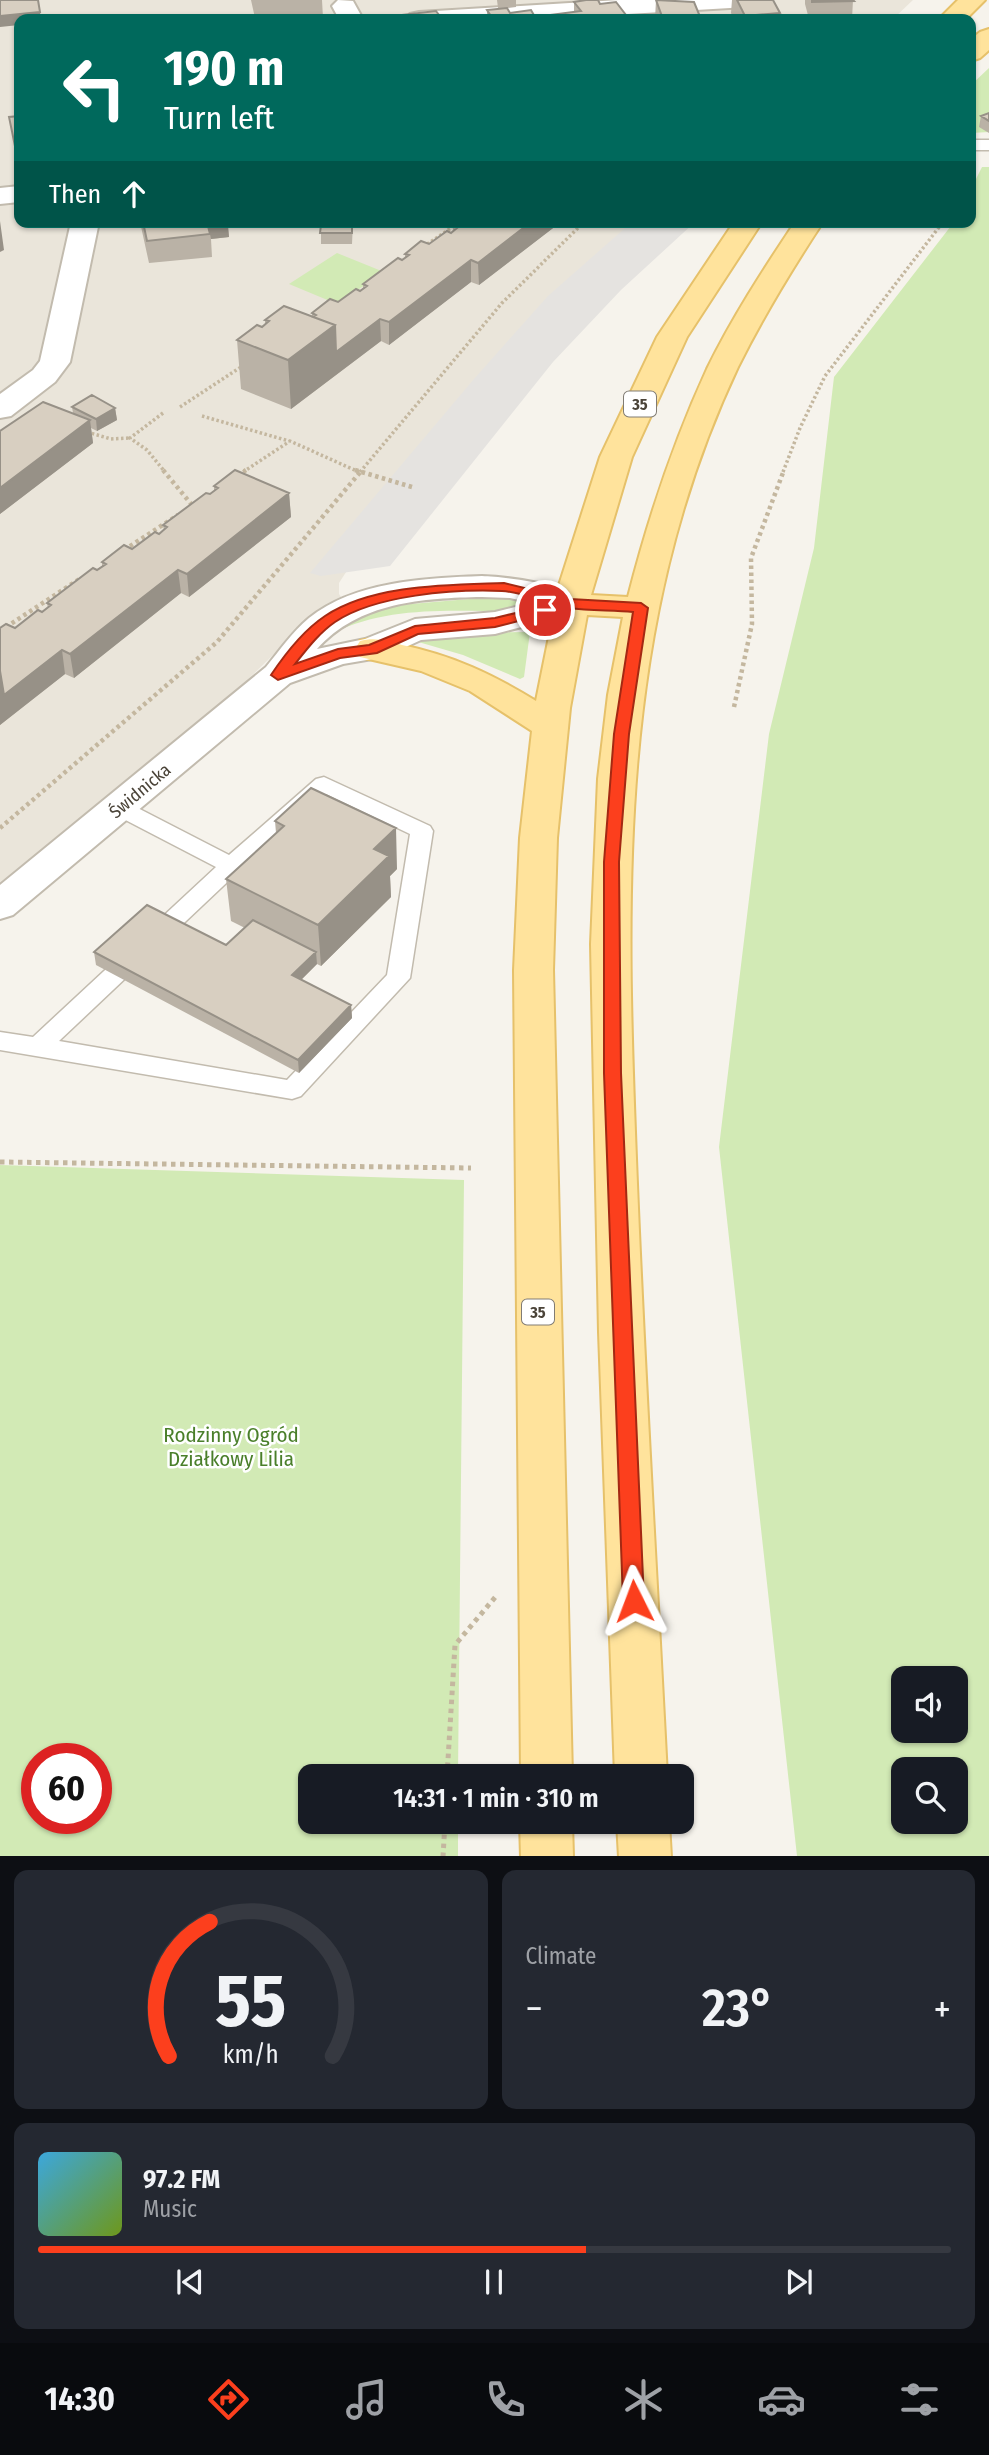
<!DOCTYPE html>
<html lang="en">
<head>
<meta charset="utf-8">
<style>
  body { margin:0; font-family:"Fira Sans Condensed",sans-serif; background:#242831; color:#f1f3f6; height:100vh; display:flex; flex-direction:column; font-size:26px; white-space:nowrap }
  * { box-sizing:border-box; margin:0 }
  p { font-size:23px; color:#9ea1a6 }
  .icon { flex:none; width:38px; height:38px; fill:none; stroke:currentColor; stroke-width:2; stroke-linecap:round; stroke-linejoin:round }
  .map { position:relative; height:1856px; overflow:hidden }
  .details { display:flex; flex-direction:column; gap:14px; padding:14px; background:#0d0f14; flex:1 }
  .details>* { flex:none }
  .banner { position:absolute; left:14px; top:14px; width:962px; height:214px; border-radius:14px; box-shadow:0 2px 5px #0004; background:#00695c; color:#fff; overflow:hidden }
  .fabs { position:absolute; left:891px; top:1666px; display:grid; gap:14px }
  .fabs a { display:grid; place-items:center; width:77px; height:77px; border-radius:14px; background:#171b24; box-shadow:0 2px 5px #0004; font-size:35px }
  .speed { position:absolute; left:21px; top:1743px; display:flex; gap:14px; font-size:35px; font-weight:700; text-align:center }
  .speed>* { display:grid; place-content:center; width:91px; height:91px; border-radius:50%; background:#171b24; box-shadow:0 2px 5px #0004; line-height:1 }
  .speed .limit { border:10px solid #d22; background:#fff; color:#111 }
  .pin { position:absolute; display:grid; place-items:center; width:60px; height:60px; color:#fff; margin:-30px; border:4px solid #fff; border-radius:50%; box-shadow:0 2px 7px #0007 }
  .me { position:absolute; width:77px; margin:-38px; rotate:357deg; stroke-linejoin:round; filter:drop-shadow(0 0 5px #0008) }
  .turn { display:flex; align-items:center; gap:24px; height:147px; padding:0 35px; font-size:32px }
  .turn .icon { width:91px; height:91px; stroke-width:2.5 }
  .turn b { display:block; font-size:49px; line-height:60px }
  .then { display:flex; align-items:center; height:66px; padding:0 35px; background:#0003; gap:14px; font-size:26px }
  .big { font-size:52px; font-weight:600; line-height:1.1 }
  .details .card { flex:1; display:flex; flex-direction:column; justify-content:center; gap:10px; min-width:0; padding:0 24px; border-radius:14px; background:#242831 }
  .details .dial { align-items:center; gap:0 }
  .dial svg { height:182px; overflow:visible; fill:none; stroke:#363941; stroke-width:7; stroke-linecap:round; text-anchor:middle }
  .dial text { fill:#f1f3f6; stroke:none }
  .song { display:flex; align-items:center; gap:21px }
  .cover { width:84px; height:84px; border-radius:10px; background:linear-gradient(135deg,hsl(200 70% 55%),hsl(80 70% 35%)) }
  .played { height:7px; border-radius:4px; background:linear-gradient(90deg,#fc3f1d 60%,#363941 60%) }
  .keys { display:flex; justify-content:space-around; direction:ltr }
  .heat { display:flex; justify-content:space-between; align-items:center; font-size:38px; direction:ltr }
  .details .tiles { flex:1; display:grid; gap:14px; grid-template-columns:1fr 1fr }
  .card:last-child { grid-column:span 2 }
  .trip { position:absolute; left:298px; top:1764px; width:396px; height:70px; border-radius:14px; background:#171b24; box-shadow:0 2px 5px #0004; font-weight:600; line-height:70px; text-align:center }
  .tabs { display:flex; height:112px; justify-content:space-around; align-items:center; background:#090b0e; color:#9ea1a6 }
  .tabs .icon { width:49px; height:49px }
  .tabs .active { color:#fc3f1d }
  .tabs b { font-size:32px; color:#f1f3f6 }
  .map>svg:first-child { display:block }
  .residential { fill:#eae5da }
  .green { fill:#d2eab5; fill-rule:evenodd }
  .parking { fill:#e5e3e0 }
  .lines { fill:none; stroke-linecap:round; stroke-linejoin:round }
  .service-casing { stroke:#c2bbae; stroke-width:3 }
  .minor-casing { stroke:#c2bbae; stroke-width:4 }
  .tertiary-casing { stroke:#c2bbae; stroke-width:4 }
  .primary-casing { stroke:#e6c16a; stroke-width:4 }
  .path-far2 { stroke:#c4b79f; stroke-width:3.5; stroke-dasharray:2.5 2.5; stroke-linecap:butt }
  .path-far1 { stroke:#c4b79f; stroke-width:4.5; stroke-dasharray:3.5 3.5; stroke-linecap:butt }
  .path { stroke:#c4b79f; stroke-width:5; stroke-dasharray:4.5 4.5; stroke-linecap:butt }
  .service { fill:#fff; fill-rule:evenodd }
  .minor { fill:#fff; fill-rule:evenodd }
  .tertiary { fill:#fff; fill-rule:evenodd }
  .primary { fill:#ffe39c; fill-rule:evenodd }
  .wall { fill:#bab2a6 }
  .shaded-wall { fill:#979187 }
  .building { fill:#d8cfc1; stroke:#979187; stroke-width:2 }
  .route { fill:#fc3f1d; stroke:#a42913; stroke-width:2 }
  .labels { text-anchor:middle; stroke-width:5; stroke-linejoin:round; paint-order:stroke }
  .shield { fill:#fff; stroke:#817c74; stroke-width:2 }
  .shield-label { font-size:16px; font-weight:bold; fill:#4b4439 }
  .street-label { font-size:18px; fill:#4b4439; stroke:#fff }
  .near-park-label { font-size:21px; fill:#4a7f2a; stroke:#fff }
</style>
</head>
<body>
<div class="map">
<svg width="989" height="1857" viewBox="0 0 989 1857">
  <rect width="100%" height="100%" fill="#f6f3ec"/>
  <path class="residential" d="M0,0H913L893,19H19V222H656L368,538L339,583V594L346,604L306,623L132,792L0,899Z"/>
  <path class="green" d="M989,68V132L971,133V85Z
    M982,167H989V1856H797L719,1147L769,734L814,548L834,377L954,222H971V189ZM956,1678V1731H903V1678ZM956,1769V1822H903V1769Z
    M337,253L384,272L337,304L289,284Z
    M528,594L533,596L532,612C467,612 393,603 333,633L336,625L371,610L399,605Z
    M530,632L524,677L520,679L463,655L415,641L454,633Z
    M0,1165L464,1180L458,1776H310V1822H458V1856H0ZM37,1759H96V1818H37Z"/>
  <path class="parking" d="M632,222H695L621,290L553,362L390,566L321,576L310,573L474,379L548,296Z"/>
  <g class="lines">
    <g class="service-casing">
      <path id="service" d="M971,140H989V150H971Z
        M324,777L430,826L433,831L410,978L301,1096L292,1099L0,1050V1032L33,1037L216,867L112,813L109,808L112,803L120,801L128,803L229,855L316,779ZM326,794L410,834L387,975L287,1080L59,1041L239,871Z"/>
    </g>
    <g class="minor-casing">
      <path id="minor" d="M338,0L353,1L363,19H339L332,6Z
        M619,0H759L756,5L747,7L543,19H407L410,14L419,12Z
        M19,186V202L0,204V188Z
        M71,222H99L70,362L55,382L11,416L0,418V394L33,370L40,361Z"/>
    </g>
    <g class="tertiary-casing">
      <path id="tertiary" d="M482,576C506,577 573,584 587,604L582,611L495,634L421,640L384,657L343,664L290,683L13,915L0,919V885L266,667C280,650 292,632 309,618C355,581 426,578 482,576ZM482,597L510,598L532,603L495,612L415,619L365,639L317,649C359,602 423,598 482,597Z"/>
    </g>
    <g class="primary-casing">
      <path id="primary" d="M958,0H985L966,19H939Z
        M989,29V50L980,58L971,61V39L980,32Z
        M734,222H762L687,337L632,457L591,595L628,597C648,519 673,443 707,369C732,318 763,270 795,222H823C792,269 763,317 738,367C614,629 626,903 637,1184C645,1382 657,1579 667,1776H615L599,1332L591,944L598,779L608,695L623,617L587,615L570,708L557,838L553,970L572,1776H521L514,970L520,838L532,731L470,691L421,671L360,657L355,649L360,641C375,637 387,641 402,645C454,656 492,674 536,701L555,607L553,604L600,457L657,337Z
        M520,1822H572L573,1857H521Z
        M617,1822H669L671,1857H619Z"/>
    </g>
    <path class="path-far2" d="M423,247L460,222
      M180,407L244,365
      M163,413L130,438L147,450L165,472
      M202,416L289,441
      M87,432L111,439L130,438
      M243,472L290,441L359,472
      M360,472L502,303L584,222
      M783,472L800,428L825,376L943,222"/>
    <path class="path-far1" d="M163,470L192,505
      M355,470L412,487
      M238,475L246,470
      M124,550L178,515
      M0,631L81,578
      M734,707L752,624L751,558L784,470
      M0,828L217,642L362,470"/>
    <path class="path" d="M0,1162L471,1168
      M447,1776L455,1645L497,1595
      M443,1857L445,1822"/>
    <use href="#service" class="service"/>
    <use href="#minor" class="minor"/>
    <use href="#tertiary" class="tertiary"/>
    <use href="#primary" class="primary"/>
  </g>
  <path class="wall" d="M251,0H322L323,18L280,19V17L281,16L255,18Z
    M497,0H516V7L507,8L510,13L535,17L574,12V2L600,4L629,19H487V10L505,8H498Z
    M656,0L701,19H655Z
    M732,0H773L780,13V19H734L731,13Z
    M805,0H853L852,19H809L805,4Z
    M989,113V133L979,127L981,116Z
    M140,222H227L229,237L211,239L212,257L149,263Z
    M321,222H353L352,244H321Z
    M459,222H557V225L479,285L471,282L389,345L381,341L291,409L241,389L237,340L262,327L265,324V320L312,317V313L338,302L360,291L363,288V284L405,258V254L429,244L451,233L453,230V226Z
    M72,407L115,408L117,420L97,431L91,428L93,443L0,514V431L73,413Z
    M214,486L289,493L291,517L189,597L181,593L74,678L65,674L0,725V628H15L42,612L48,608L47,603L102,566V562L132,549L159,534L164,530L163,525L214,491Z
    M275,821L397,869L390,876L391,897L321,966L317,964L301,980L351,1005L352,1018L299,1073L96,965L94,952L226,945L245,928L231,921L226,879L276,833Z"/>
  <path class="shaded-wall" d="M40,12L41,19H19V25L0,27V16Z
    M16,151H19V162H17Z
    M0,221L4,250L0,252Z
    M531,222H557V225L479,285L478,263Z
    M228,225L229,237L211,239L210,234L207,228Z
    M471,260V282L389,345V322Z
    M380,319L381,341L291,409L288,360L335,325Z
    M115,408L117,420L97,431L96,419Z
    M90,420L93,443L0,514V488Z
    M289,493L291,517L189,597L187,574Z
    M178,570L181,593L74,678L70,654Z
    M62,650L65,674L0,725V671Z
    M396,828L397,869L390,876L391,897L321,966L318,925L374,849Z
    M316,952L317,964L293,988L292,975Z
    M351,1005L352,1018L299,1073L298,1060Z"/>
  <path class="building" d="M0,0H38L40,12L0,16Z
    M586,0H598L600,4L616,2L629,19H493L487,10L507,8L510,13L531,10L535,17L581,11L574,2Z
    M656,0L694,2L701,19H663Z
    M737,0H773L780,13L745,16Z
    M812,0H853L854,1L812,2Z
    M436,11L442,19H403L401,15Z
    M296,15L297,19H280V17Z
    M989,113V121L981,116Z
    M19,116V151H16L9,117Z
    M143,222H207L210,234L147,241Z
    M207,222H227L228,225L209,227Z
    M459,222H531L478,263L471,260L389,322L380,319L336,352L335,325L313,317L316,315L312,313L330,299L338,302L356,289L360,291L367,286L363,284L398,258L402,260L409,255L405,254L421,241L429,244L447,231L451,233L457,228L453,226Z
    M352,224V233H320L321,225Z
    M284,306L335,325L288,360L237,340L257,325L262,327L269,321L265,320Z
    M92,395L115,408L96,419L72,407Z
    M43,402L90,420L0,488V431Z
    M235,470L289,493L187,574L178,570L70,654L62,650L4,695L0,671V628L6,624L15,628L38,610L42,612L51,605L47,603L93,568L97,570L106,564L102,562L124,545L132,549L155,532L159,534L167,527L163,525L206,493L210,494L218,488L214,486Z
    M311,788L396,828L374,849L389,856L318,925L226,879L284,826L275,821Z
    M147,905L226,945L253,920L316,952L292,975L351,1005L298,1060L94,952Z"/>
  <path class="route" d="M504,583L570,599L641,603L648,608L629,734L619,862L621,1073L644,1601L641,1608L634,1610L626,1608L623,1601L604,1073V862L614,734L633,612C612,610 590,611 569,608C547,604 524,592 502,591C454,589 375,595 335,622C319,633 307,649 295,664L338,649L369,645L415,626L495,618L545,606L552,610L550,613L495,627L418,634L377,653L340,658L278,680L271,675C285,654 304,630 325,616C373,584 449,585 504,583Z"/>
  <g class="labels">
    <g class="shield">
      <rect x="624" y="391.5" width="32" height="25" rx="5"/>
      <rect x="522" y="1299.5" width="32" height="25" rx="5"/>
    </g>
    <g class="shield-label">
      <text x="640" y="410">35</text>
      <text x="538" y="1318">35</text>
    </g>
    <g class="street-label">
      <text transform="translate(140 791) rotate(-40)" y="6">Świdnicka</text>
    </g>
    <g class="near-park-label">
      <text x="231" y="1442">Rodzinny Ogród<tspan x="231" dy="24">Działkowy Lilia</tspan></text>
    </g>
  </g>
</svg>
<div class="fabs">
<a><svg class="icon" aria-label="sound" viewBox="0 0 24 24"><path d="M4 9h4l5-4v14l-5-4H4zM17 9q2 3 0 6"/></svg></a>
<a><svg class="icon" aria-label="search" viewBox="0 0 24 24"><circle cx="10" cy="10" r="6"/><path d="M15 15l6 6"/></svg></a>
</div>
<div class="speed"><div class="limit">60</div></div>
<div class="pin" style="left:545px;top:610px;background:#d93025"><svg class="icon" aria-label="arrive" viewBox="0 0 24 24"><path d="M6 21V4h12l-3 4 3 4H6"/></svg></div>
<svg class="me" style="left:634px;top:1601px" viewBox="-20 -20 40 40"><path d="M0-17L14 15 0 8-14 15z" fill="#fc3f1d" stroke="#fff" stroke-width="4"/></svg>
<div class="trip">14:31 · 1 min · 310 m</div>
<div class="banner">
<div class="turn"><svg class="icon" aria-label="left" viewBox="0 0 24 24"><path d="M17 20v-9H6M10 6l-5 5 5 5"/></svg><div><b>190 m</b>Turn left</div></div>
<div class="then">Then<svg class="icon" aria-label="ahead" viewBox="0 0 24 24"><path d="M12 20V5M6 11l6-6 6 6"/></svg></div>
</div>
</div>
<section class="details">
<div class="tiles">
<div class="card dial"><svg viewBox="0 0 100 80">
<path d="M14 69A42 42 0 1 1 86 69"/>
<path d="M14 69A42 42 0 0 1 32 10" stroke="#fc3f1d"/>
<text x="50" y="56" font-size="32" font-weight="700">55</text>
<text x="50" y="72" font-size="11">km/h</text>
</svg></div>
<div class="card"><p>Climate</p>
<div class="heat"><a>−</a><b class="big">23°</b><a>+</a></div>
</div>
<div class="card">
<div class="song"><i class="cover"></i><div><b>97.2 FM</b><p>Music</p></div></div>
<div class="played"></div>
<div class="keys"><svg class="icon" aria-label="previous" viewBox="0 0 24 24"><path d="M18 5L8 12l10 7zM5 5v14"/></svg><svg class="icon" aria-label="pause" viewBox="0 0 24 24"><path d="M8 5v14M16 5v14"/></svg><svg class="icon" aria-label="next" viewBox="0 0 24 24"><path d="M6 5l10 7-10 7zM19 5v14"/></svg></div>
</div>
</div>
</section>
<nav class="tabs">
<b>14:30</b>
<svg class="icon active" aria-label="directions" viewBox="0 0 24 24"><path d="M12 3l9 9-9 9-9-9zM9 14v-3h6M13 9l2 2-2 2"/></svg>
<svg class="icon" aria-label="music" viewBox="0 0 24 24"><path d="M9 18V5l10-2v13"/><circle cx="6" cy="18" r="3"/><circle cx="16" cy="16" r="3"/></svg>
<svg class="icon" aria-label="phone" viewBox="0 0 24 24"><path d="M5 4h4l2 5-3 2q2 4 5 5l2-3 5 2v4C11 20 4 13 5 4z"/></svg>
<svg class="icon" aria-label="climate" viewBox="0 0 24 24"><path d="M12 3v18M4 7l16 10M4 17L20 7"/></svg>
<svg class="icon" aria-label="car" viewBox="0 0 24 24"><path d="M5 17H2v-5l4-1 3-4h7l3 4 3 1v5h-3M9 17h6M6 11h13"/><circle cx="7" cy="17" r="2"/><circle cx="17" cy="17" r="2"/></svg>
<svg class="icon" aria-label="filters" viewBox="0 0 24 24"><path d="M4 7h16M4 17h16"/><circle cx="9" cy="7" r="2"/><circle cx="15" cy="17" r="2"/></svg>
</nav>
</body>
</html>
